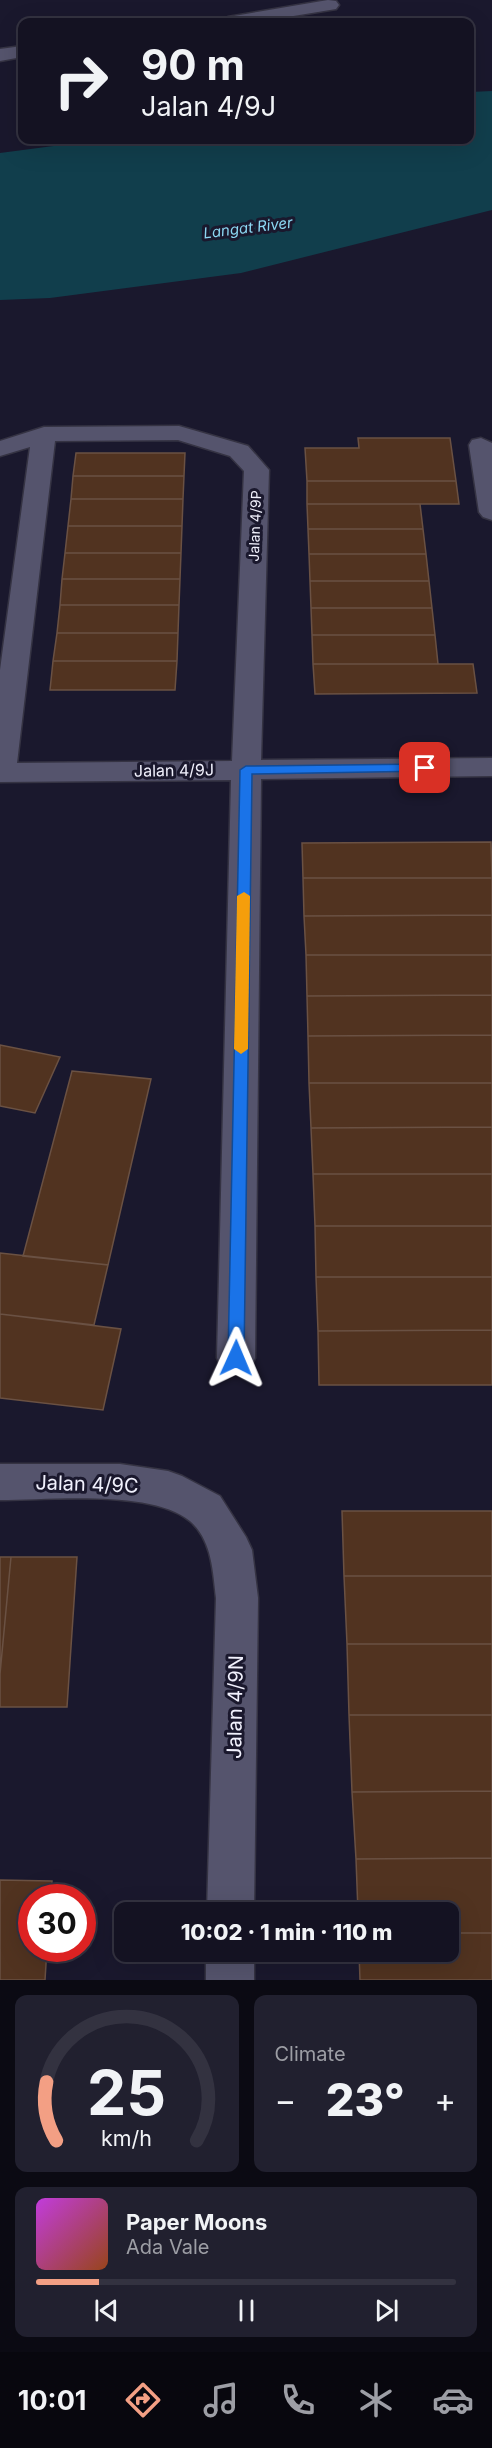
<!DOCTYPE html>
<html lang="en">
<head>
<meta charset="utf-8">
<style>
  body { margin:0; font-family:Inter,sans-serif; background:#21202f; color:#f1f3f6; height:100vh; display:flex; flex-direction:column; font-size:22px; white-space:nowrap }
  * { box-sizing:border-box; margin:0 }
  p { font-size:20px; color:#9d9ea5 }
  .icon { flex:none; width:33px; height:33px; fill:none; stroke:currentColor; stroke-width:2; stroke-linecap:round; stroke-linejoin:round }
  .map { position:relative; height:1980px; overflow:hidden }
  .sheet { display:flex; flex-direction:column; gap:15px; padding:15px; background:#0b0a13; flex:1 }
  .sheet>* { flex:none }
  .guide { position:absolute; left:18px; top:18px; width:456px; height:126px; border-radius:12px; box-shadow:0 6px 24px #0002,0 0 0 2px #333240; background:#141222; color:#f1f3f6; overflow:hidden }
  .speed { position:absolute; left:18px; top:1884px; display:flex; gap:12px; font-size:30px; font-weight:700; text-align:center }
  .speed>* { display:grid; place-content:center; width:78px; height:78px; border-radius:50%; background:#141222; box-shadow:0 6px 24px #0002,0 0 0 2px #333240; line-height:1 }
  .speed .limit { border:9px solid #d22; background:#fff; color:#111 }
  .pin { position:absolute; display:grid; place-items:center; width:51px; height:51px; color:#fff; margin:-26px; border-radius:12px; box-shadow:0 3px 9px #0006 }
  .me { position:absolute; width:66px; margin:-33px; rotate:1deg; stroke-linejoin:round; filter:drop-shadow(0 0 4px #0008) }
  .turn { display:flex; align-items:center; gap:21px; height:126px; padding:0 24px; font-size:27px }
  .turn .icon { width:78px; height:78px; stroke-width:2.5 }
  .turn b { display:block; font-size:42px; line-height:51px }
  .big { font-size:45px; font-weight:800; line-height:1.1 }
  .sheet .card { flex:1; display:flex; flex-direction:column; justify-content:center; gap:9px; min-width:0; padding:0 21px; border-radius:12px; background:#21202f }
  .sheet .dial { align-items:center; gap:0 }
  .dial svg { height:156px; overflow:visible; fill:none; stroke:#333240; stroke-width:7; stroke-linecap:round; text-anchor:middle }
  .dial text { fill:#f1f3f6; stroke:none }
  .song { display:flex; align-items:center; gap:18px }
  .cover { width:72px; height:72px; border-radius:9px; background:linear-gradient(135deg,hsl(290 70% 55%),hsl(20 70% 35%)) }
  .played { height:6px; border-radius:3px; background:linear-gradient(90deg,#f39f84 15%,#333240 15%) }
  .keys { display:flex; justify-content:space-around; direction:ltr }
  .heat { display:flex; justify-content:space-between; align-items:center; font-size:33px; direction:ltr }
  .sheet .tiles { flex:1; display:grid; gap:15px; grid-template-columns:1fr 1fr }
  .card:last-child { grid-column:span 2 }
  .trip { position:absolute; left:114px; top:1902px; width:345px; height:60px; border-radius:12px; background:#141222; box-shadow:0 6px 24px #0002,0 0 0 2px #333240; font-weight:800; line-height:60px; text-align:center }
  .tab-bar { display:flex; height:96px; justify-content:space-around; align-items:center; background:#08070e; color:#9d9ea5 }
  .tab-bar .icon { width:42px; height:42px }
  .tab-bar .on { color:#f39f84 }
  .tab-bar b { font-size:27px; color:#f1f3f6 }
  .map>svg:first-child { display:block }
  .water { fill:#113e4c }
  .building { fill:#513320; stroke:#6a5143; stroke-width:1.5 }
  .lines { fill:none; stroke-linecap:round; stroke-linejoin:round }
  .minor-casing { stroke:#353343; stroke-width:3 }
  .minor { fill:#55546d; fill-rule:evenodd }
  .route { fill:#1a73e8; stroke:#114b97; stroke-width:1.5 }
  .slow { fill:#f59e0b }
  .labels { text-anchor:middle; stroke-width:6; stroke-linejoin:round; paint-order:stroke }
  .far-street-label { font-size:14px; fill:#f1f1fd; stroke:#1a182d }
  .far-water-label { font-size:15px; font-style:italic; fill:#8bd6f1; stroke:#1a182d }
  .street-label { font-size:16px; fill:#f1f1fd; stroke:#1a182d }
  .near-street-label { font-size:20px; fill:#f1f1fd; stroke:#1a182d }
</style>
</head>
<body>
<div class="map">
<svg width="492" height="1980" viewBox="0 0 492 1980">
  <rect width="100%" height="100%" fill="#1a182d"/>
  <path class="water" d="M492,91V210L241,273L50,298L0,300V153L99,140H470V92Z"/>
  <path class="building" d="M358,438H450L456,481H307L305,448H359Z
    M76,453H185L184,476H73Z
    M73,476H184L183,499H71Z
    M307,481H456L459,504H307Z
    M71,499H183L182,526H68Z
    M307,504H420L423,529H308Z
    M68,526H182L181,553H65Z
    M308,529H423L426,554H309Z
    M65,553H181L180,579H62Z
    M309,554H426L429,581H310Z
    M62,579H180L179,605H60Z
    M310,581H429L432,608H311Z
    M60,605H179L178,633H57Z
    M311,608H432L435,635H312Z
    M57,633H178L177,661H53Z
    M312,635H435L438,664H313Z
    M53,661H177L175,690H50Z
    M313,664H473L477,693L315,694Z
    M491,842L492,878H303L302,843Z
    M303,878H492V915L304,916Z
    M492,915V955H306L304,916Z
    M306,955H492V995L307,996Z
    M492,995V1035L308,1036L307,996Z
    M492,1035V1083H309L308,1036Z
    M0,1045L60,1057L35,1113L0,1106Z
    M72,1071L151,1079L108,1265L23,1256Z
    M309,1083H492V1127L311,1128Z
    M492,1127V1174H313L311,1128Z
    M313,1174H492V1226H315Z
    M315,1226H492V1277H316Z
    M0,1253L108,1265L94,1325L0,1314Z
    M316,1277H492V1330L318,1331Z
    M0,1314L121,1329L103,1410L0,1398Z
    M492,1330V1385H319L318,1331Z
    M342,1511H492V1576H344Z
    M0,1557H11L0,1674Z
    M11,1557H77L67,1707H0V1674Z
    M344,1576H492V1644H347Z
    M347,1644H492V1715H349Z
    M349,1715H492V1791L352,1792Z
    M492,1791V1858L356,1859L352,1792Z
    M492,1858V1933H448V1912H358L356,1859Z
    M0,1880L52,1881L51,1898H32V1948H47L45,1980H0Z
    M448,1933H492V1980H360L359,1952H448Z"/>
  <g class="lines">
    <g class="minor-casing">
      <path id="minor" d="M328,0L336,1L339,5L336,9L257,22H219L228,17Z
        M22,46V57L0,61V49Z
        M179,426L248,446L269,470L261,760L492,758V776L261,779L255,1358L250,1369L236,1374L222,1369L217,1358L231,780L0,782V670L30,447L0,456V441L44,427ZM178,440L230,456L244,471L232,761L17,763L55,441Z
        M481,438L492,443V520L483,517L479,512L469,445L472,440Z
        M0,1464H120L168,1471L182,1476L220,1496L246,1537L252,1550L258,1598L254,1912H207L216,1598C213,1572 212,1540 190,1521C152,1489 49,1500 0,1500Z
        M206,1952H254V1980H206Z"/>
    </g>
    <use href="#minor" class="minor"/>
  </g>
  <path class="route" d="M425,764L429,765V771L252,774L244,1358L241,1362H230L228,1358L240,770L246,766Z"/>
  <path class="slow" d="M244,892L250,896L248,1049L241,1054L234,1049L237,896Z"/>
  <g class="labels">
    <g class="far-street-label">
      <text transform="translate(255 526) rotate(-88)" y="5">Jalan 4/9P</text>
    </g>
    <g class="far-water-label">
      <text transform="translate(248 228) rotate(-7)" y="5">Langat River</text>
    </g>
    <g class="street-label">
      <text transform="translate(174 770) rotate(-1)" y="6">Jalan 4/9J</text>
    </g>
    <g class="near-street-label">
      <text transform="translate(87 1484) rotate(2)" y="7">Jalan 4/9C</text>
      <text transform="translate(235 1707) rotate(-89)" y="7">Jalan 4/9N</text>
    </g>
  </g>
</svg>
<div class="speed"><div class="limit">30</div></div>
<div class="pin" style="left:425px;top:768px;background:#d93025"><svg class="icon" aria-label="arrive" viewBox="0 0 24 24"><path d="M6 21V4h12l-3 4 3 4H6"/></svg></div>
<svg class="me" style="left:236px;top:1358px" viewBox="-20 -20 40 40"><path d="M0-17L14 15 0 8-14 15z" fill="#1a73e8" stroke="#fff" stroke-width="4"/></svg>
<div class="trip">10:02 · 1 min · 110 m</div>
<div class="guide">
<div class="turn"><svg class="icon" aria-label="right" viewBox="0 0 24 24"><path d="M7 20v-9h11M14 6l5 5-5 5"/></svg><div><b>90 m</b>Jalan 4/9J</div></div>
</div>
</div>
<section class="sheet">
<div class="tiles">
<div class="card dial"><svg viewBox="0 0 100 80">
<path d="M14 69A42 42 0 1 1 86 69"/>
<path d="M14 69A42 42 0 0 1 9 39" stroke="#f39f84"/>
<text x="50" y="56" font-size="32" font-weight="700">25</text>
<text x="50" y="72" font-size="11">km/h</text>
</svg></div>
<div class="card"><p>Climate</p>
<div class="heat"><a>−</a><b class="big">23°</b><a>+</a></div>
</div>
<div class="card">
<div class="song"><i class="cover"></i><div><b>Paper Moons</b><p>Ada Vale</p></div></div>
<div class="played"></div>
<div class="keys"><svg class="icon" aria-label="previous" viewBox="0 0 24 24"><path d="M18 5L8 12l10 7zM5 5v14"/></svg><svg class="icon" aria-label="pause" viewBox="0 0 24 24"><path d="M8 5v14M16 5v14"/></svg><svg class="icon" aria-label="next" viewBox="0 0 24 24"><path d="M6 5l10 7-10 7zM19 5v14"/></svg></div>
</div>
</div>
</section>
<nav class="tab-bar">
<b>10:01</b>
<svg class="icon on" aria-label="directions" viewBox="0 0 24 24"><path d="M12 3l9 9-9 9-9-9zM9 14v-3h6M13 9l2 2-2 2"/></svg>
<svg class="icon" aria-label="music" viewBox="0 0 24 24"><path d="M9 18V5l10-2v13"/><circle cx="6" cy="18" r="3"/><circle cx="16" cy="16" r="3"/></svg>
<svg class="icon" aria-label="phone" viewBox="0 0 24 24"><path d="M5 4h4l2 5-3 2q2 4 5 5l2-3 5 2v4C11 20 4 13 5 4z"/></svg>
<svg class="icon" aria-label="climate" viewBox="0 0 24 24"><path d="M12 3v18M4 7l16 10M4 17L20 7"/></svg>
<svg class="icon" aria-label="car" viewBox="0 0 24 24"><path d="M5 17H2v-5l4-1 3-4h7l3 4 3 1v5h-3M9 17h6M6 11h13"/><circle cx="7" cy="17" r="2"/><circle cx="17" cy="17" r="2"/></svg>
</nav>
</body>
</html>
